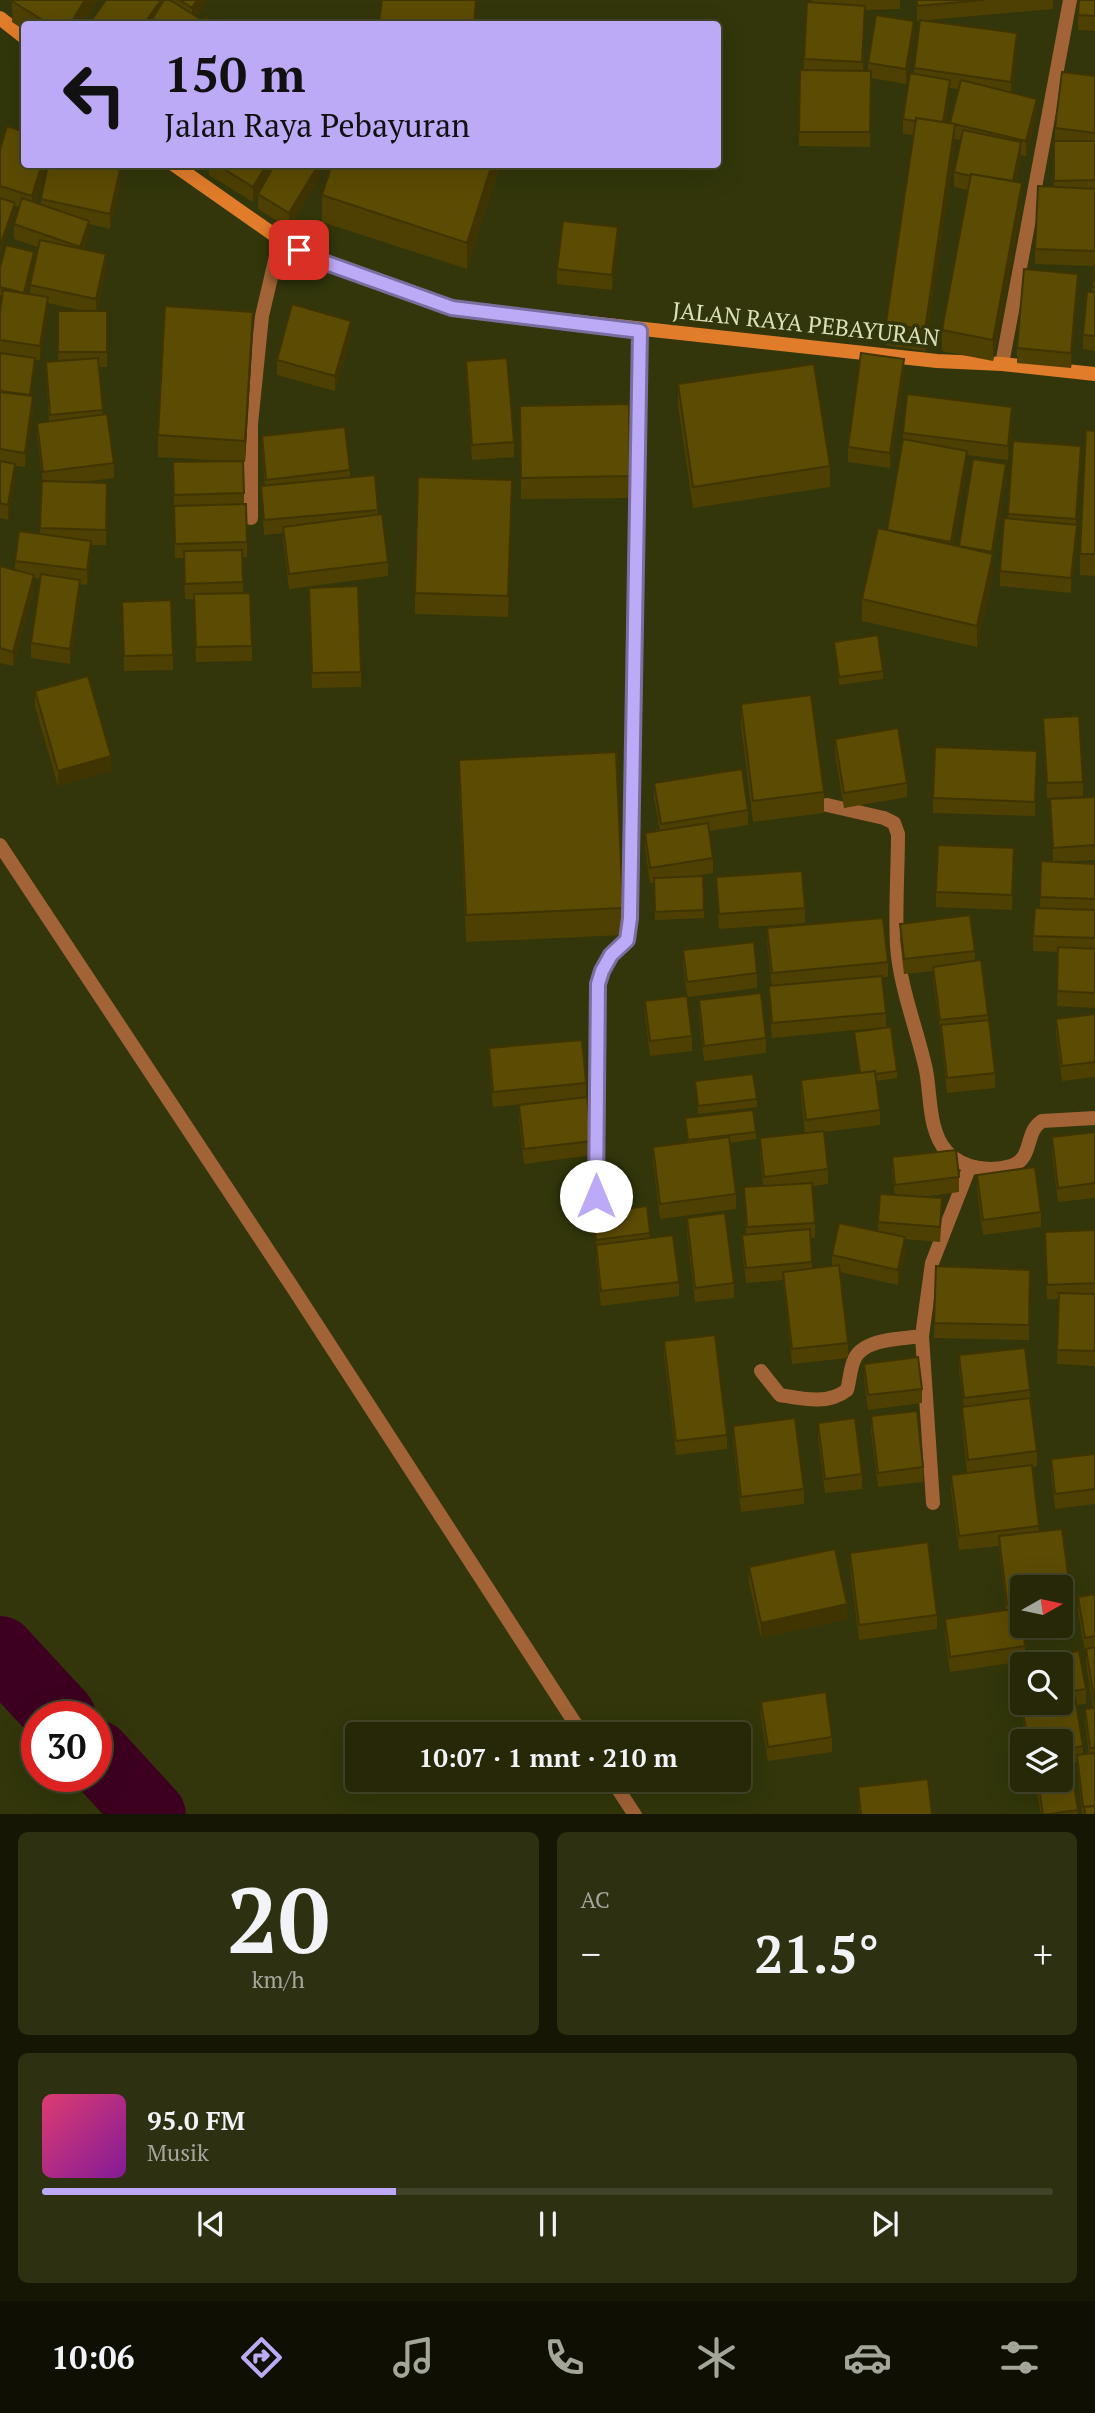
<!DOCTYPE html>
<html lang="id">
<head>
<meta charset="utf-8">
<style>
  body { margin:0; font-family:"PT Serif",serif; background:#2e3012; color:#f1f3f6; height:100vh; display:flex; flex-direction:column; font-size:26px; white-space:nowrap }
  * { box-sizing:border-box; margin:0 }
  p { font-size:23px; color:#a4a69c }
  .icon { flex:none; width:38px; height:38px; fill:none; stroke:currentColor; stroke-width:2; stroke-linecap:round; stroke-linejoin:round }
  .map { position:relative; height:1814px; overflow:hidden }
  .panel { display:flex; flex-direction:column; gap:18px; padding:18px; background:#151604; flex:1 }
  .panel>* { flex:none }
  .hud { position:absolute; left:21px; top:21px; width:700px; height:147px; border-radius:7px; box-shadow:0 7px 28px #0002,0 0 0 2px #424429; background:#bcaaf6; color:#111; overflow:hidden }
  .needle { width:46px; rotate:81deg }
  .controls { position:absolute; left:1010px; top:1575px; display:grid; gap:14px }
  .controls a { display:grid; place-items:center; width:63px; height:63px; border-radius:7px; background:#262808; box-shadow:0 7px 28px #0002,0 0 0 2px #424429; font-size:35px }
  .speed { position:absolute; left:21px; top:1701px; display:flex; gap:14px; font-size:35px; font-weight:700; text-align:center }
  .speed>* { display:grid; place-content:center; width:91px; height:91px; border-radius:50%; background:#262808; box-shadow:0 7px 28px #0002,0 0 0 2px #424429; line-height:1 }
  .speed .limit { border:10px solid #d22; background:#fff; color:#111 }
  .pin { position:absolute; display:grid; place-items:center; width:60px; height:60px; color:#fff; margin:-30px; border-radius:14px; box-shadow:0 4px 10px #0006 }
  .me { position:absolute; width:77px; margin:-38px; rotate:0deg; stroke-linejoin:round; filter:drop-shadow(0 0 5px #0008) }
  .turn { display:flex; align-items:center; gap:24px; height:147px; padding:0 28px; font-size:32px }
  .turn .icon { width:91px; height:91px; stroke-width:2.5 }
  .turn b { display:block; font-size:49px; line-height:60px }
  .big { font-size:52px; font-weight:600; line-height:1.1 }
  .panel .tile { flex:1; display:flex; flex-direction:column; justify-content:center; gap:10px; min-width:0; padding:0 24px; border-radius:10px; background:#2e3012 }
  .panel .dial { align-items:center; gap:0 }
  .dial b { font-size:91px; line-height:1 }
  .song { display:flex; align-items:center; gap:21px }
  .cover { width:84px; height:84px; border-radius:10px; background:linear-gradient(135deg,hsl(340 70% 55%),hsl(290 70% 35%)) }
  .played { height:7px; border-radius:4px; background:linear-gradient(90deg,#bcaaf6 35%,#424429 35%) }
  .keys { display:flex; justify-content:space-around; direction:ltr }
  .heat { display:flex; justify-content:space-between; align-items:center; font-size:38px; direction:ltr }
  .panel .tiles { flex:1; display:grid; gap:18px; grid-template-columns:1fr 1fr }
  .tile:last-child { grid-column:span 2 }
  .trip { position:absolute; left:345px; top:1722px; width:406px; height:70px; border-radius:7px; background:#262808; box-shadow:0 7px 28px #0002,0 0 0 2px #424429; font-weight:600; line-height:70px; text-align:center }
  .menu { display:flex; height:112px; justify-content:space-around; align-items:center; background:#0f1003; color:#a4a69c }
  .menu .icon { width:49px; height:49px }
  .menu .selected { color:#bcaaf6 }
  .menu b { font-size:32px; color:#f1f3f6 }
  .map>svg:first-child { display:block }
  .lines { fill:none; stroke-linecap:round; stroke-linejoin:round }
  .river { stroke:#3d0020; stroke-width:70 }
  .minor { stroke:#a26336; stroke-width:14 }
  .secondary { stroke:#e07c2a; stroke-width:14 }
  .wall { fill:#4e4003; fill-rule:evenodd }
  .shaded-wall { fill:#403402 }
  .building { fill:#5b4b03; stroke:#403402; stroke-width:2 }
  .route-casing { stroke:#7a6ea0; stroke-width:18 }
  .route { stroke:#bcaaf6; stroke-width:12 }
  .labels { text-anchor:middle; stroke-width:7; stroke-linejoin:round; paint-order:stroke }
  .street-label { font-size:23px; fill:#dae0b9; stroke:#32360a }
</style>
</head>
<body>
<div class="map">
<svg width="1095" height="1815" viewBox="0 0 1095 1815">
  <rect width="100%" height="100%" fill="#32360a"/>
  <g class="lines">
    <path class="river" d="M0,1651L61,1717
      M96,1755L151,1815"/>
    <path class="minor" d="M1002,364L1070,0
      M251,518V424L262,316L280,239
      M827,805L884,818L894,823L898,834C898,871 895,909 897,946C900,988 917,1029 926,1070C931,1096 928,1131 947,1152C963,1169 990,1172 1011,1166C1034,1159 1024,1132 1042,1121L1095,1118
      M0,845L293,1288L582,1734
      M596,1196L598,984L602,971L611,955L627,940L630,918L640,331
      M761,1371L780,1395C803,1399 828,1405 847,1390C850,1380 850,1367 855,1358C865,1338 903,1339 922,1336
      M933,1503L922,1336L932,1263L970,1166
      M612,1780L635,1815"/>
    <path class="secondary" d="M0,18L24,37
      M173,164L280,239L318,260L452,308L937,361L1002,364L1095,374"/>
  </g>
  <path class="wall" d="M98,0L83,24H24V30L12,22V1Z
    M106,0H207L196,16L202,23L223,24H89Z
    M812,0H900V9L865,10L863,71H868V63L914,35L906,84L871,78L870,147L799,146L800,70H804V59Z
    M916,0H1053V9L917,21Z
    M1095,0V31L1078,30V15Z
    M1017,48L1011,93L1037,114L1026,156L1021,155L1016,182L1022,204L993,361L942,351V330L968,190L954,187V172L961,140L955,139V145L925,351L886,345V323L914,135L903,134V119L914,74V68ZM950,88L958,89L950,123L946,122Z
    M1095,76V351L1083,349V335L1092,292L1095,266L1035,264V249L1054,187V141H1055V128Z
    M0,150L47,164L35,203L41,205V199L120,185L110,229L89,224V236L84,250L106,269L97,311H107V367H99L103,415L114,463V478L82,482L107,497L106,545H91V555L87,585L80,584V595L70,664L31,658V643L41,579L34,578V590L13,666L0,663V566L15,570V561L40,534L42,481H43L37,437V423L49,421L46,377V362L58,361V311H84L48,303V312L40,360H35L31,396L33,411L25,467L15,466V479L8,520L0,518V313L2,296L0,295V268L34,260L26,294H30V285L38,247L14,239V224L20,207L15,206V211L0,253Z
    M209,164H320V177L289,228L258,209V194L253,202L209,175Z
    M332,164H500L467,269L322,222V195Z
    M618,242L612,290L557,284V269Z
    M1078,289L1071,368L1017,363V348Z
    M253,333L245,462H243L244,504L247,542V557H243V593L252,646V661L196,662L194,599H185L184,558H175L173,462L229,461L158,457V435Z
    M351,335L335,391L277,375V360Z
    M466,361L514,442V457L472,460L466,376Z
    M904,374L890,468L848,462V447Z
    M678,384L830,466V487L693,508L678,405Z
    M629,404L630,498L521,499L520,406Z
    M1012,422L1008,460L967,455V466L953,545L959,546L1006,479L993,558V575L977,647L862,621V599L887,530L903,440V433Z
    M1095,431V576L1080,575V554Z
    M262,436L350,470V478L378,510V515L388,562V576L289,589L283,541V533L264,535L261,486H265L262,451Z
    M1013,441L1081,461L1076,525L1077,540L1071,593L1000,586V571L1008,518Z
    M512,501L508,617L415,614V593Z
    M122,602L173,655V670L124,671Z
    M309,602L361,672V687L312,688Z
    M834,642L883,671V679L839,685Z
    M35,691L111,771L58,786L35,706Z
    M741,704L824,792V813L753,822L741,725Z
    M1043,718L1083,782V796L1047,798Z
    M835,739L907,783V797L844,808L835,754Z
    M1037,751L1035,816L933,813V798Z
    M459,760L623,908V935L466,942L459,786Z
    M654,783L748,810V825L709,831L713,858V873L696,876H703L704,918L655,920L654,883H650L645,847V833L660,831L654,798Z
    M1095,797V860L1059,862L1095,864V1008L1057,1006L1058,952L1033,951V936L1040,908L1041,861L1053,862L1050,799Z
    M1014,863L1012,910L936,907V892Z
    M716,877L805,908V923L719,929Z
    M900,924L975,951V961L988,1015L995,1073V1088L947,1093L941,1035L933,981V971L904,974L900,939Z
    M767,928L888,962V977H882L886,1013V1027L772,1038L769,1001V986H772L767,942Z
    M683,950L757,973V988L688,997L692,1036V1051L650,1056L645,1016V1001L687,996L683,965Z
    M699,1000L766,1038V1053L704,1061L699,1015Z
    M1095,1014V1077L1062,1081L1056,1034V1019Z
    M854,1032L897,1071V1078L876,1081L880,1110V1125L824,1132L828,1169V1184L812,1186L815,1223V1238H810L812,1268L832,1266V1255L878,1231V1222L895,1195L892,1172V1157L959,1177V1192L922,1197L942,1213L940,1242L905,1239V1252L898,1285L840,1272L848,1343V1358L792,1364L783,1280L746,1283L742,1250V1235H746L744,1187L763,1186L760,1153V1138L805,1133L801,1095V1080L859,1073Z
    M489,1048L586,1083V1097L592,1141V1155L524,1164L519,1119V1105L542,1102L493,1107L489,1063Z
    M695,1081L757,1099V1107L698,1114Z
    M685,1118L756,1132V1139L729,1143L736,1194V1209L660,1219L653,1162V1147L688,1142Z
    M1095,1132V1198L1058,1202L1052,1152V1137Z
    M977,1175L1041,1212V1227L983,1235L977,1190Z
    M593,1213L650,1233V1238L679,1282V1296L601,1306L596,1259V1245Z
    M687,1218L734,1283V1298L695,1302L687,1233Z
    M1095,1230V1366L1057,1364L1059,1299H1047L1045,1247Z
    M936,1266L1030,1270L1029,1340L934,1338Z
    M664,1341L727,1435V1449L676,1455L664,1355Z
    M1025,1348L1037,1451V1466L1032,1467L1039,1532L1062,1529L1071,1596V1610L1060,1612V1587H1022V1617H1021L1025,1646V1659L1079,1651L1086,1689V1704L1076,1705L1083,1746V1754H1089L1085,1724V1709L1093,1708L1086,1663V1652H1085L1078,1612V1597L1095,1594V1815H1082L1077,1762L1070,1763L1078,1815H1041L1035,1780H1060V1741H1026L1022,1714L1017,1715L1011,1676V1663L950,1672L945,1634V1619L1006,1610L999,1546L959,1550L951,1490V1475L967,1473L962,1421V1407L964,1406L959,1370V1355ZM1022,1664H1060V1703H1022Z
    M864,1364L922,1389V1403L868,1410L864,1379Z
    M871,1416L923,1467V1482L878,1487L871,1431Z
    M818,1423L862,1474V1489L825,1493L818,1438Z
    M733,1426L804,1489V1504L741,1512L733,1441Z
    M1095,1454V1504L1055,1509L1051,1474V1459Z
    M850,1553L937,1615V1629L859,1640L850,1568Z
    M749,1567L847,1619L761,1638L749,1582Z
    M761,1702L832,1737V1752L768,1761L761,1717Z
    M858,1787L932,1815H859Z"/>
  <path class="shaded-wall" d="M85,0H98L83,24H70Z
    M161,0H163V11L154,24H144Z
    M197,0H207L192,23V8Z
    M476,0H477V6L475,24H474Z
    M914,21V35L906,84V69Z
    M1017,33V48L1011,96V82Z
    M950,80V94L943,140V126Z
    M1037,99V114L1026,156V141Z
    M955,124V145L925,351V330Z
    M1021,142V157L1012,199V185Z
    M42,164H47L32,211V196Z
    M267,164H276L253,202V187Z
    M319,164H320V177L289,228V213Z
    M492,164H500L467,269V243Z
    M120,170V185L110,229V214Z
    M1022,183V204L993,361V340Z
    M15,203V211L0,253V246Z
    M89,221V236L80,262V247Z
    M618,227V242L612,290V275Z
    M34,252V260L24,301V293Z
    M106,254V269L96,314V299Z
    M1078,274V289L1071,368V353Z
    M48,297V312L40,360V346Z
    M253,312V333L245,462V441Z
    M351,321V335L335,391V376Z
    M35,358V365L30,403V395Z
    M904,359V374L890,468V453Z
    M33,396V411L25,467V453Z
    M1012,407V422L1008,460V446Z
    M1081,446V461L1076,533V519Z
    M967,451V466L951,556V542Z
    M15,464V479L8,520V505Z
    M1006,464V479L993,558V575L977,647V626L992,560V552Z
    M512,480V501L508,617V596Z
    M1077,525V540L1071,593V578Z
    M91,541V555L87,585V570Z
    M34,575V590L13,666V652Z
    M80,580V595L70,664V649Z
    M111,756V771L58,786V771Z
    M905,1237V1252L898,1285V1270Z
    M847,1604V1619L761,1638V1623Z"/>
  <path class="building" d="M12,0H85L70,24H49L12,1Z
    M106,0H161L144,24H89Z
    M164,0H170L202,20L200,24H149Z
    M180,0H197L192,8Z
    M382,0H476L474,24H393L379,23Z
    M917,0H984L917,6Z
    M1079,0H1095V16L1078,15Z
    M807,2L865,6L862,62L804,59Z
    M876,15L914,21L906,69L868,63Z
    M205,17L223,24H202Z
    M920,20L1017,33L1011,82L914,68Z
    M800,70L871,71L870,132H799Z
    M1062,72L1095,76V133L1055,128Z
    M910,73L950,80L943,122L916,118V121L903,119Z
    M961,80L1037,99L1026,141L950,123Z
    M916,118L955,124L925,330L886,323Z
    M7,126L24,132V164H42L32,196L0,186V150Z
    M963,130L1021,142L1013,181L971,174V176L954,172Z
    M1054,141H1095V180L1054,181Z
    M48,164H93L120,170L110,214L41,199Z
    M216,164H267L253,187Z
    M275,164H319L289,213L258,194Z
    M332,164H492L467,243L322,195Z
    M971,174L1022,183L993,340L942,330Z
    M1038,186L1095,189V251L1035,249Z
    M0,198L15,203L0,246Z
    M22,198L89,221L80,247L14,224Z
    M563,221L618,227L612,275L557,269Z
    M40,240L106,254L96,299L30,285Z
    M6,245L34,252L24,293L0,287V268Z
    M1095,264V287H1092Z
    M1024,269L1078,274L1071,353L1017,348Z
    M3,290L48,297L40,346L0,340V313Z
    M1087,292H1095V336L1083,335Z
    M292,304L351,321L335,376L277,360Z
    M165,306L253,312L245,441L158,435Z
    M58,311H107V352H58Z
    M0,353L35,358L30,395L0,391Z
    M861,353L904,359L890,453L848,447Z
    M98,358L103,410L50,415L46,362Z
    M507,358L514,442L472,445L466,361Z
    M814,364L830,466L693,487L678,384Z
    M0,392L33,396L25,453L0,449Z
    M907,394L1012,407L1008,446L903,433Z
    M629,404L630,476L521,478L520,406Z
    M107,414L114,463L43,472L37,423Z
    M345,427L350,470L266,480L262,436Z
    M1086,430L1095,431V554H1080Z
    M903,439L967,451L951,542L887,530Z
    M1013,441L1081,446L1076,519L1008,514Z
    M973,459L1006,464L992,552L959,546Z
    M0,461L15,464L8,505L0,503Z
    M243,461L244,493L174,495L173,462Z
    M375,475L378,510L264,520L261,486Z
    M418,477L512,480L508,596L415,593Z
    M42,481L107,483L106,530L40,528Z
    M246,504L247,542L175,544L174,506Z
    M382,514L388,562L289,574L283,527Z
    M1004,518L1077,525L1071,578L1000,571Z
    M878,528L993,554L977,626L862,599Z
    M19,531L91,541L87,570L15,561Z
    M242,550L243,582L185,584L184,551Z
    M0,566L34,575L13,652L0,648Z
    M41,574L80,580L70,649L31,643Z
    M358,586L361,672L312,673L309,588Z
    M250,593L252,646L196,647L194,594Z
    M171,600L173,655L124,656L122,602Z
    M878,635L883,671L839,677L834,642Z
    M88,676L111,756L58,771L35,691Z
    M811,695L824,792L753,801L741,704Z
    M1079,716L1083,782L1047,783L1043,718Z
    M898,728L907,783L844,793L835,739Z
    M935,747L1037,751L1035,802L933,798Z
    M616,752L623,908L466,915L459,760Z
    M742,769L748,810L661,824L654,783Z
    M1095,797V845L1053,848L1050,799Z
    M708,823L713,858L650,868L645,833Z
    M938,845L1014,848L1012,895L936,892Z
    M1041,861L1095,864V899L1040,897Z
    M802,871L805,908L719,914L716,877Z
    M703,876L704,910L655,912L654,878Z
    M1035,908L1095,910V938L1033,936Z
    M970,915L975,951L904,959L900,924Z
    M883,918L888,962L772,973L767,928Z
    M754,942L757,973L687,982L683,950Z
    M1058,947L1095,949V993L1057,991Z
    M981,960L988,1015L940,1020L933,967Z
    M882,976L886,1013L772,1023L769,986Z
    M761,993L766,1038L704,1046L699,1000Z
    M687,996L692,1036L650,1041L645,1001Z
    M1095,1014V1062L1062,1066L1056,1019Z
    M989,1020L995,1073L947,1078L941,1025Z
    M891,1027L897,1071L875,1074V1071L860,1073L854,1032Z
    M582,1040L586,1083L493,1092L489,1048Z
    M875,1071L880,1110L806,1120L801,1080Z
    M753,1074L757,1099L698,1106L695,1081Z
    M587,1097L592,1141L524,1149L519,1105Z
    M753,1110L756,1132L688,1140L685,1118Z
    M824,1131L828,1169L764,1177L760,1138Z
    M1095,1132V1183L1058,1188L1052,1137Z
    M729,1137L736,1194L660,1204L653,1147Z
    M956,1150L959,1177L895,1185L892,1157Z
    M1035,1167L1041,1212L983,1220L977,1175Z
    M812,1183L815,1223L747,1227L744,1187Z
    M880,1194L942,1198L940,1227L878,1222Z
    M647,1206L650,1233L596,1240L593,1213Z
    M725,1213L734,1283L695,1288L687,1218Z
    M839,1223L905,1237L898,1270L832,1255Z
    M810,1229L812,1262L746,1268L742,1235Z
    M1095,1230V1283L1047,1285L1045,1232Z
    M673,1235L679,1282L601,1291L596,1245Z
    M839,1265L848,1343L792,1349L783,1272Z
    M936,1266L1030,1270L1029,1325L934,1323Z
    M1059,1293L1095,1294V1351L1057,1350Z
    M715,1335L727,1435L676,1441L664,1341Z
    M1025,1348L1030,1390L964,1398L959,1355Z
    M918,1357L922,1389L868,1395L864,1364Z
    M1030,1398L1037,1451L968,1460L962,1407Z
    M917,1411L923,1467L878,1473L871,1416Z
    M795,1418L804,1489L741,1497L733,1426Z
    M855,1418L862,1474L825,1479L818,1423Z
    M1095,1454V1489L1055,1494L1051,1459Z
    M1032,1465L1039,1526L959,1536L951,1475Z
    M1062,1529L1071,1596L1060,1597V1587H1022V1602L1007,1604L999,1536Z
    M928,1542L937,1615L859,1625L850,1553Z
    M835,1549L847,1604L761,1623L749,1567Z
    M1095,1594V1636L1085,1638L1078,1597Z
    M1020,1608L1025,1646L950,1657L945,1619Z
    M1095,1647V1705L1086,1649Z
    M1079,1651L1086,1689L1060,1693V1664H1022V1699L1017,1700L1011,1662Z
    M826,1692L832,1737L768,1747L761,1702Z
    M1075,1697L1083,1746L1060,1750V1741H1028L1022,1706L1041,1703H1060V1700Z
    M1095,1708V1748H1090L1085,1709Z
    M1095,1753V1806L1083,1807L1077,1755Z
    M1069,1754L1078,1810L1043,1815L1038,1780H1060V1756Z
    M928,1779L932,1815H861L858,1787Z
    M1095,1806V1815H1085L1084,1807Z"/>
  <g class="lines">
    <g class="route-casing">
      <path id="route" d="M299,250L318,260L452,308L640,331L630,918L627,940L611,955L602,971L598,984L596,1196"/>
    </g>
    <use href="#route" class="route"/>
  </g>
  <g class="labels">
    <g class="street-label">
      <text transform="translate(806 324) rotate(6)" y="8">JALAN RAYA PEBAYURAN</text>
    </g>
  </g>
</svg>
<div class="controls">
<a><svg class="needle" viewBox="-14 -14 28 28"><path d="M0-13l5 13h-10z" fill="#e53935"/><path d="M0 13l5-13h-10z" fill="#a4a69c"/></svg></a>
<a><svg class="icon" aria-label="search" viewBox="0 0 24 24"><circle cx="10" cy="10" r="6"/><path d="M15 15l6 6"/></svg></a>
<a><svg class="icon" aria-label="layers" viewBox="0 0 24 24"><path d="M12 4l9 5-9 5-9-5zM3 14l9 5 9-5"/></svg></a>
</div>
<div class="speed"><div class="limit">30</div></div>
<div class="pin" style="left:299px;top:250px;background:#d93025"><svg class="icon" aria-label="arrive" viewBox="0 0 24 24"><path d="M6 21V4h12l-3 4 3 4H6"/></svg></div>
<svg class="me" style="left:596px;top:1196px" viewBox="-20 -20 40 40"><circle r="19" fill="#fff"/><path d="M0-13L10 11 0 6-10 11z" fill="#bcaaf6"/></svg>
<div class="trip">10:07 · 1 mnt · 210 m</div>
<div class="hud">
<div class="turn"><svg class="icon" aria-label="left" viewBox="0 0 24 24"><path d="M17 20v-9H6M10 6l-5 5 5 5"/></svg><div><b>150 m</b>Jalan Raya Pebayuran</div></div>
</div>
</div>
<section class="panel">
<div class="tiles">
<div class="tile dial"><b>20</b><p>km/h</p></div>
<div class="tile"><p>AC</p>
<div class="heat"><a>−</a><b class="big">21.5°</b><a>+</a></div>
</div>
<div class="tile">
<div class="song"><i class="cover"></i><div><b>95.0 FM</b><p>Musik</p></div></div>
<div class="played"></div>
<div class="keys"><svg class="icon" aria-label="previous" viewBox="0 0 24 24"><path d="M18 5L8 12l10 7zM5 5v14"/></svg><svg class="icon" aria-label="pause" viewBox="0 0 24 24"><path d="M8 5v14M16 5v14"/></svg><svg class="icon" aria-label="next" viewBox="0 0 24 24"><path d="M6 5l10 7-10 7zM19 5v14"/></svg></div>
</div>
</div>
</section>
<nav class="menu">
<b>10:06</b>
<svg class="icon selected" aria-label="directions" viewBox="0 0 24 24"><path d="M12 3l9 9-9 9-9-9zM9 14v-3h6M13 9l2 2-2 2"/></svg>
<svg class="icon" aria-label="music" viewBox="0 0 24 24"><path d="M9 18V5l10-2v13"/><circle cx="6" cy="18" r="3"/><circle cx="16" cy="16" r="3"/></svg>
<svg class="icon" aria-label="phone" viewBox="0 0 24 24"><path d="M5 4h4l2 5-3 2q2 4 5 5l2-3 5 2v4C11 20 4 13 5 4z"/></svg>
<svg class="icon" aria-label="climate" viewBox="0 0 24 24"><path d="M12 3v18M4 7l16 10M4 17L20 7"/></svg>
<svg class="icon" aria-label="car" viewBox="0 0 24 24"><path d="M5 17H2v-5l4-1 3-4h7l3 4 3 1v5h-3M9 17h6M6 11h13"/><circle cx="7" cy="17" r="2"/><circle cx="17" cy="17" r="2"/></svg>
<svg class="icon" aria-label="filters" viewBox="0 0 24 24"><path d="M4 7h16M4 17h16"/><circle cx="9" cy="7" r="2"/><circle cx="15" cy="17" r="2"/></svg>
</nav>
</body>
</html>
